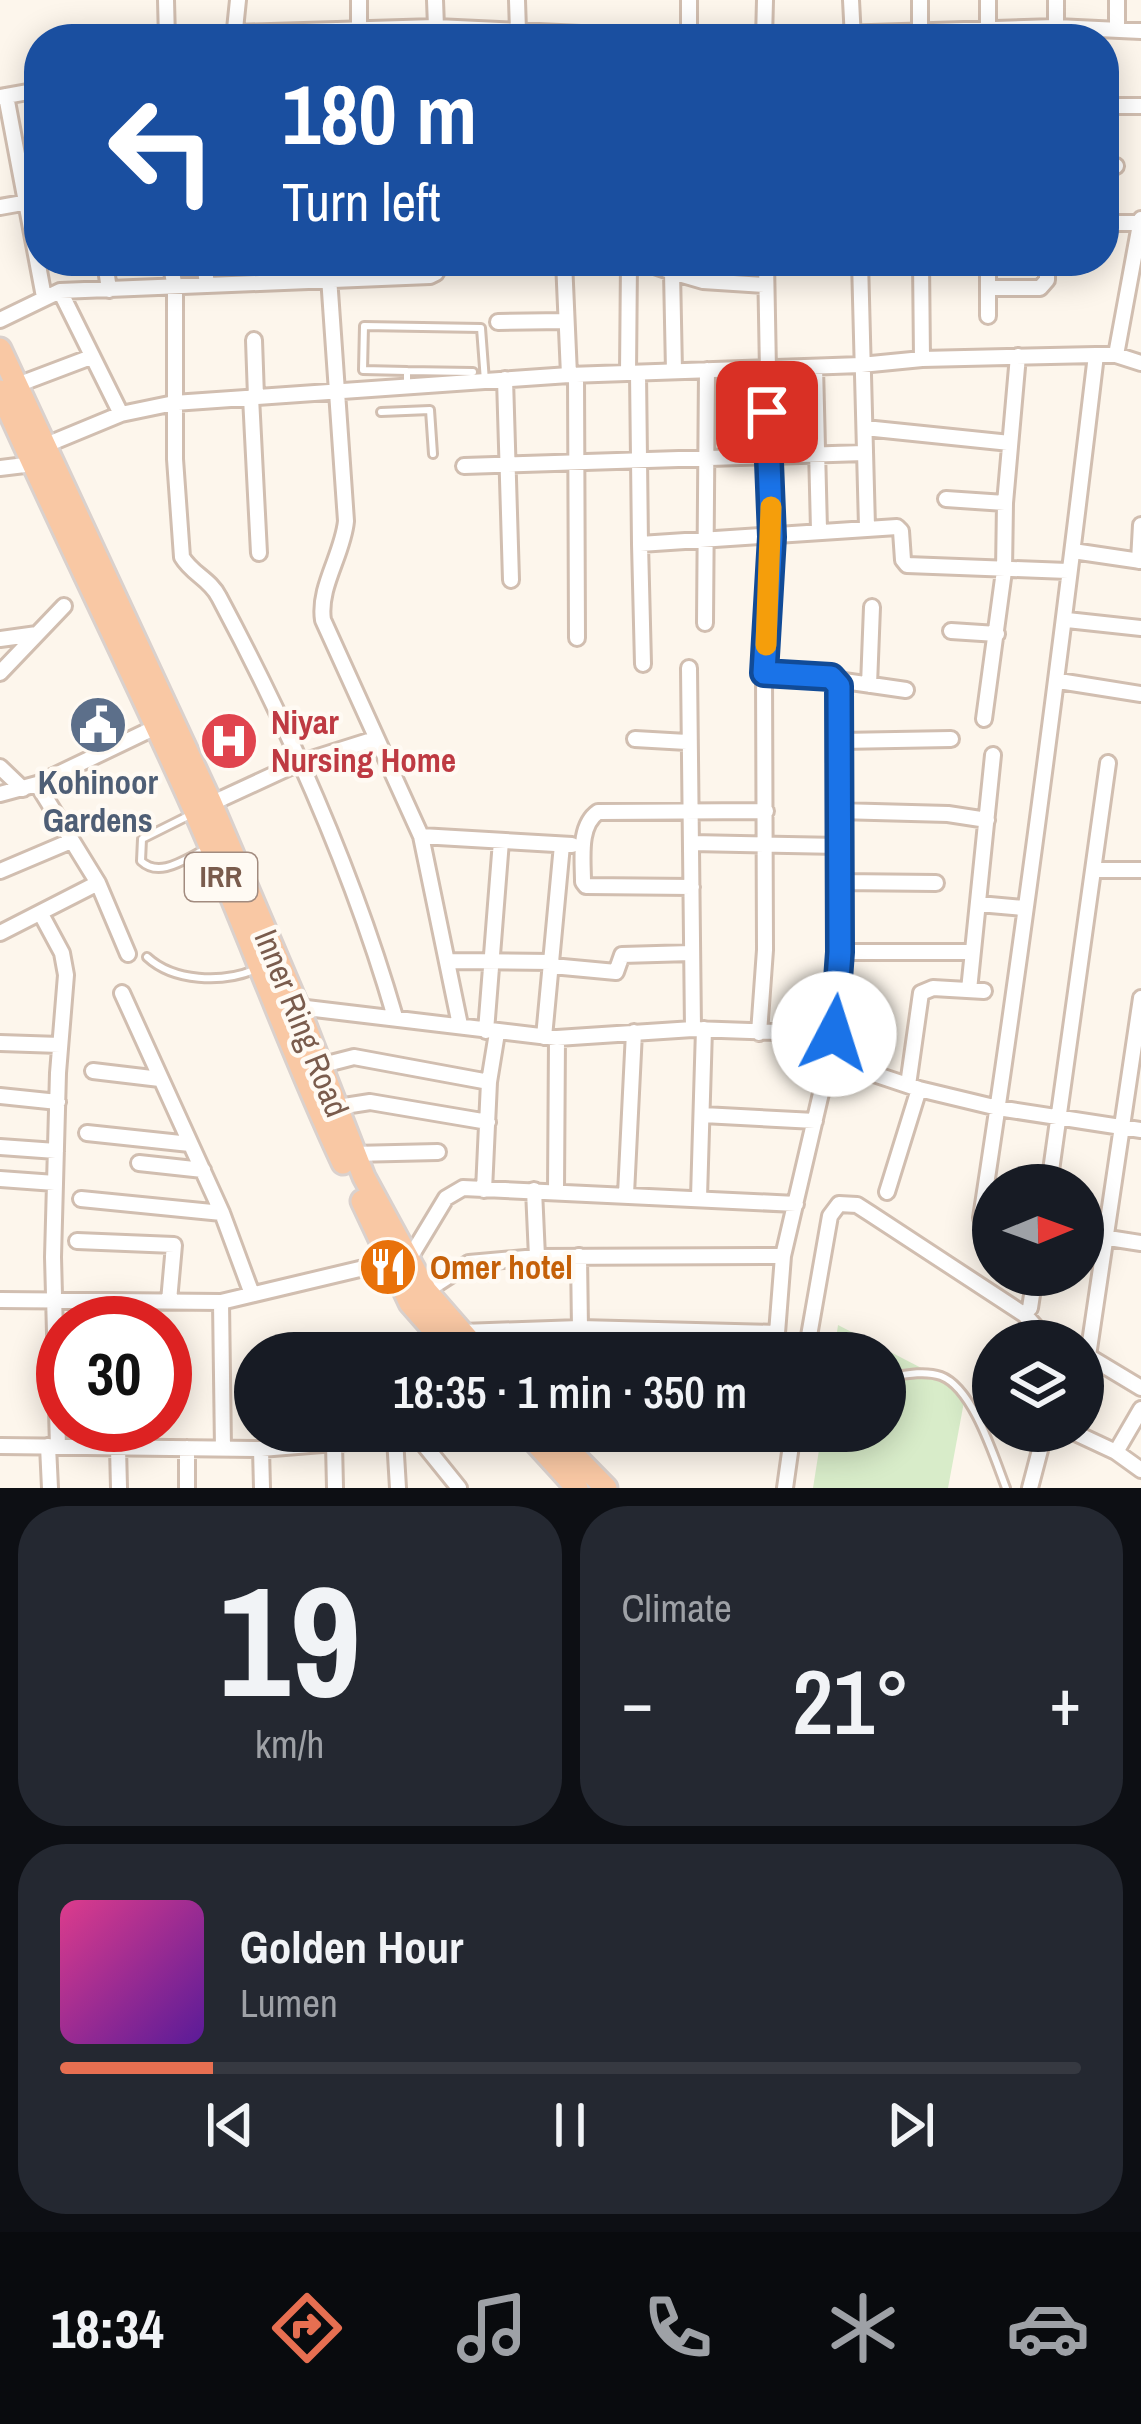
<!DOCTYPE html>
<html lang="en">
<head>
<meta charset="utf-8">
<style>
  body { margin:0; font-family:"Archivo Narrow",sans-serif; background:#242831; color:#f1f3f6; height:100vh; display:flex; flex-direction:column; font-size:45px; white-space:nowrap }
  * { box-sizing:border-box; margin:0 }
  p { font-size:39px; color:#9ea1a6 }
  .icon { flex:none; width:66px; height:66px; fill:none; stroke:currentColor; stroke-width:2; stroke-linecap:round; stroke-linejoin:round }
  .map { position:relative; height:1488px; overflow:hidden }
  .side { display:flex; flex-direction:column; gap:18px; padding:18px; background:#0d0f14; flex:1 }
  .side>* { flex:none }
  .guide { position:absolute; left:24px; top:24px; width:1095px; height:252px; border-radius:48px; box-shadow:0 6px 30px #0003; background:#1a4fa0; color:#fff; overflow:hidden }
  .needle { width:78px; rotate:89deg }
  .fabs { position:absolute; left:972px; top:1164px; display:grid; gap:24px }
  .fabs a { display:grid; place-items:center; width:132px; height:132px; border-radius:50%; background:#171b24; box-shadow:0 6px 30px #0003; font-size:60px }
  .speed { position:absolute; left:36px; top:1296px; display:flex; gap:24px; font-size:60px; font-weight:700; text-align:center }
  .speed>* { display:grid; place-content:center; width:156px; height:156px; border-radius:50%; background:#171b24; box-shadow:0 6px 30px #0003; line-height:1 }
  .speed .limit { border:18px solid #d22; background:#fff; color:#111 }
  .pin { position:absolute; display:grid; place-items:center; width:102px; height:102px; color:#fff; margin:-51px; border-radius:24px; box-shadow:0 6px 18px #0006 }
  .me { position:absolute; width:132px; margin:-66px; rotate:5deg; stroke-linejoin:round; filter:drop-shadow(0 0 9px #0008) }
  .turn { display:flex; align-items:center; gap:42px; height:252px; padding:0 60px; font-size:54px }
  .turn .icon { width:156px; height:156px; stroke-width:2.5 }
  .turn b { display:block; font-size:84px; line-height:102px }
  .big { font-size:90px; font-weight:600; line-height:1.1 }
  .side .widget { flex:1; display:flex; flex-direction:column; justify-content:center; gap:18px; min-width:0; padding:0 42px; border-radius:48px; background:#242831 }
  .side .dial { align-items:center; gap:0 }
  .dial b { font-size:156px; line-height:1 }
  .song { display:flex; align-items:center; gap:36px }
  .cover { width:144px; height:144px; border-radius:18px; background:linear-gradient(135deg,hsl(330 70% 55%),hsl(270 70% 35%)) }
  .played { height:12px; border-radius:6px; background:linear-gradient(90deg,#e76f51 15%,#363941 15%) }
  .keys { display:flex; justify-content:space-around; direction:ltr }
  .heat { display:flex; justify-content:space-between; align-items:center; font-size:66px; direction:ltr }
  .side .tiles { flex:1; display:grid; gap:18px; grid-template-columns:1fr 1fr }
  .widget:last-child { grid-column:span 2 }
  .trip { position:absolute; left:234px; top:1332px; width:672px; height:120px; border-radius:60px; background:#171b24; box-shadow:0 6px 30px #0003; font-weight:600; line-height:120px; text-align:center }
  .tabs { display:flex; height:192px; justify-content:space-around; align-items:center; background:#090b0e; color:#9ea1a6 }
  .tabs .icon { width:84px; height:84px }
  .tabs .active { color:#e76f51 }
  .tabs b { font-size:54px; color:#f1f3f6 }
  .map>svg:first-child { display:block }
  .green { fill:#d8ecc9 }
  .lines { fill:none; stroke-linecap:round; stroke-linejoin:round }
  .service-casing { stroke:#d1beb0; stroke-width:12 }
  .minor-casing { stroke:#d1beb0; stroke-width:20 }
  .trunk-casing { stroke:#dad1cd; stroke-width:27 }
  .service { stroke:#fff; stroke-width:6 }
  .minor { stroke:#fff; stroke-width:14 }
  .trunk { stroke:#f9c8a4; stroke-width:21 }
  .route-casing { stroke:#114b97; stroke-width:30 }
  .route { stroke:#1a73e8; stroke-width:21 }
  .slow { stroke:#f59e0b; stroke-width:21 }
  .labels { text-anchor:middle; stroke-width:9; stroke-linejoin:round; paint-order:stroke }
  .shield { fill:#fffaf3; stroke:#a28b7f; stroke-width:3 }
  .shield-label { font-size:30px; font-weight:bold; fill:#7a5c4d }
  .health-label { font-size:33px; font-weight:bold; fill:#be3a42; stroke:#fffaf3; text-anchor:start }
  .service-label { font-size:33px; font-weight:bold; fill:#4e5e75; stroke:#fffaf3 }
  .street-label { font-size:33px; fill:#7a5c4d; stroke:#fffaf3 }
  .food-label { font-size:33px; font-weight:bold; fill:#c56008; stroke:#fffaf3; text-anchor:start }
</style>
</head>
<body>
<div class="map">
<svg width="1141" height="1488" viewBox="0 0 1141 1488">
  <rect width="100%" height="100%" fill="#fdf6ec"/>
  <path class="green" d="M838,1325L966,1391L948,1488H813L822,1431H885V1353H834Z"/>
  <g class="lines">
    <g class="service-casing">
      <path id="service" d="M407,371L473,372
        M407,386V371L363,370L364,326L481,328L485,381
        M381,412L430,410L433,454
        M190,815L142,839L141,861C160,879 186,858 206,849
        M147,957C174,982 222,983 254,970
        M885,1378C903,1375 924,1370 941,1376C973,1388 994,1457 1006,1488"/>
    </g>
    <g class="minor-casing">
      <path id="minor" d="M166,0L167,39
        M359,0V31
        M435,0L436,27
        M517,0L518,31
        M689,0V36
        M851,0L853,39
        M1056,0V39
        M1117,0V29
        M988,37V0
        M187,39L201,34L436,27L685,39L1056,27L1141,31
        M234,39L238,0
        M764,39L765,0
        M920,39V0
        M6,96L44,297
        M0,97L39,90
        M1104,106H1141
        M1104,165L1116,166
        M0,207L39,200
        M1104,223H1140
        M105,261L109,290
        M170,261L175,288V459L182,557C192,574 210,579 219,597C290,730 353,872 395,1017
        M204,261L207,285
        M564,261L569,375
        M640,261L672,272L674,371
        M674,261L672,272L703,281L765,285
        M860,261L867,527
        M988,261V316
        M329,277L346,521C343,554 318,587 323,620L421,836L460,1025
        M988,288H1040L1047,280V261
        M60,291L121,414
        M0,320L60,291L430,276L436,273L441,261
        M498,322L565,321
        M254,340L256,397
        M1116,355L1141,219
        M922,359L1096,355
        M815,367L819,530
        M628,373L629,261
        M638,373L640,544L897,527L901,531L903,560L907,565L1068,571
        M576,375L577,638
        M505,379L511,580
        M17,385L91,357
        M251,397L259,553
        M865,428L1010,443
        M46,445L121,414L174,403L569,375L861,365L922,359L921,261
        M464,466L864,453
        M0,468L33,464
        M946,499L1005,503
        M640,544L643,664
        M1073,551L1141,561
        M1139,561L1141,525
        M1067,620L1141,628
        M705,623L707,370
        M951,631L997,634
        M0,639L37,634
        M689,668L693,1029
        M0,673L64,606
        M837,680L906,690
        M1059,681L1141,694
        M869,685L872,607
        M984,719L1004,571L1005,503L1018,356
        M635,739L687,742
        M840,741L951,739
        M0,767L23,789
        M0,794L37,784
        M208,805L299,763L375,739
        M838,811L948,814L987,820
        M421,836L572,845
        M692,843L840,846
        M1095,870H1141
        M0,871L71,841
        M840,882L936,883
        M692,887L586,886L583,882C583,859 578,826 598,812L766,811
        M979,904L1023,908
        M41,914L62,953L66,975L58,1073L53,1257L58,1447
        M0,933L98,883
        M840,952H972
        M128,954L98,883L37,784L156,727
        M448,961L552,962
        M552,966L616,972L622,955L691,953
        M969,990L993,755
        M122,993L222,1213L252,1294
        M298,1007L557,1038L693,1029L834,1034
        M486,1031L501,841
        M759,1033L765,950L764,673L771,537L766,261
        M544,1037L562,845
        M0,1043L60,1045
        M829,1059L919,1089L998,1108L1141,1130
        M319,1066L354,1057L489,1082
        M93,1071L160,1079
        M908,1085L921,993L933,988L984,991
        M0,1096L58,1102
        M338,1107L370,1102L488,1122
        M703,1115L815,1121
        M87,1133L190,1144
        M0,1147L56,1151
        M353,1154L438,1152
        M139,1163L203,1170
        M0,1179L55,1183
        M1049,1185L1108,763
        M484,1190L489,1082L497,1033
        M534,1190L537,1257
        M556,1190L557,1038
        M887,1192L919,1089
        M626,1194L634,1032
        M699,1197L704,1029
        M81,1199L222,1213
        M993,1220L981,1218C1025,930 1062,643 1096,355H1116L1141,363
        M1083,1234L1141,1243
        M77,1241L174,1245L169,1301
        M579,1256L580,1328
        M408,1261L446,1198L463,1188L796,1204
        M426,1291L469,1263L537,1257L783,1256
        M0,1300L221,1302L389,1262
        M128,1302L129,1323
        M221,1302L223,1449
        M1030,1308L1035,1275
        M462,1332L580,1328L777,1333L783,1256L829,1059L838,987L840,741L837,680L764,673
        M806,1353L830,1216L839,1204L857,1205L871,1214L1025,1315L1048,1341
        M1088,1356L1141,1388
        M1083,1368L1088,1356L1141,998
        M130,1425V1447
        M413,1431L459,1488
        M1071,1431L1116,1452L1141,1470
        M395,1438L398,1488
        M334,1443L335,1488
        M0,1446L261,1449L395,1438L403,1431
        M48,1446L50,1488
        M118,1447L119,1488
        M187,1448V1488
        M261,1449L262,1488
        M1116,1452L1141,1409
        M785,1488L793,1431
        M1030,1488L1045,1431"/>
    </g>
    <g class="trunk-casing">
      <path id="trunk" d="M0,349L211,803L298,1007L364,1177L426,1291L480,1353
        M0,391C62,531 131,668 193,807C246,925 288,1046 343,1163
        M362,1201L410,1303L454,1353
        M525,1431L577,1488
        M550,1431L606,1488"/>
    </g>
    <use href="#service" class="service"/>
    <use href="#minor" class="minor"/>
    <use href="#trunk" class="trunk"/>
  </g>
  <g class="lines">
    <g class="route-casing">
      <path id="route" d="M767,412L772,537L764,673L831,677L839,686L840,952L834,1034"/>
    </g>
    <use href="#route" class="route"/>
    <path class="slow" d="M766,645L771,507"/>
  </g>
  <defs>
    <g id="civic-disc" transform="scale(3)"><circle r="9.5" fill="#5c6f8a" stroke="#fffaf3"/><path d="M-.6-6.5H3V-4.5H.6V-3L4-1V1h2V6H-6V1h2V-1L-.6-3ZM-1.2 2.5V6h2.4V2.5Z" fill="#fff"/></g>
    <g id="hospital-disc" transform="scale(3)"><circle r="9.5" fill="#e0444e" stroke="#fffaf3"/><path d="M-5-5h3v3.5h4V-5h3V5h-3V1.5h-4V5h-3Z" fill="#fff"/></g>
    <g id="restaurant-disc" transform="scale(3)"><circle r="9.5" fill="#e8710a" stroke="#fffaf3"/><path d="M-5-6h1v4h1v-4h1v4h1v-4h1v5L-1.5 .5V6h-2V.5L-5-1ZM5-6V6H3V1.5H1.5Q1.5-4 5-6Z" fill="#fff"/></g>
  </defs>
  <g fill-rule="evenodd">
    <use href="#civic-disc" x="98" y="725"/>
    <use href="#hospital-disc" x="229" y="741"/>
    <use href="#restaurant-disc" x="388" y="1267"/>
  </g>
  <g class="labels">
    <rect class="shield" x="185" y="853" width="72" height="48" rx="9"/>
    <g class="shield-label">
      <text x="221" y="887">IRR</text>
    </g>
    <g class="health-label">
      <text x="271" y="734">Niyar<tspan x="271" dy="38">Nursing Home</tspan></text>
    </g>
    <g class="service-label">
      <text x="98" y="794">Kohinoor<tspan x="98" dy="38">Gardens</tspan></text>
    </g>
    <g class="street-label">
      <text transform="translate(302 1023) rotate(68)" y="12">Inner Ring Road</text>
    </g>
    <g class="food-label">
      <text x="430" y="1279">Omer hotel</text>
    </g>
  </g>
</svg>
<div class="fabs">
<a><svg class="needle" viewBox="-14 -14 28 28"><path d="M0-13l5 13h-10z" fill="#e53935"/><path d="M0 13l5-13h-10z" fill="#9ea1a6"/></svg></a>
<a><svg class="icon" aria-label="layers" viewBox="0 0 24 24"><path d="M12 4l9 5-9 5-9-5zM3 14l9 5 9-5"/></svg></a>
</div>
<div class="speed"><div class="limit">30</div></div>
<div class="pin" style="left:767px;top:412px;background:#d93025"><svg class="icon" aria-label="arrive" viewBox="0 0 24 24"><path d="M6 21V4h12l-3 4 3 4H6"/></svg></div>
<svg class="me" style="left:834px;top:1034px" viewBox="-20 -20 40 40"><circle r="19" fill="#fff"/><path d="M0-13L10 11 0 6-10 11z" fill="#1a73e8"/></svg>
<div class="trip">18:35 · 1 min · 350 m</div>
<div class="guide">
<div class="turn"><svg class="icon" aria-label="left" viewBox="0 0 24 24"><path d="M17 20v-9H6M10 6l-5 5 5 5"/></svg><div><b>180 m</b>Turn left</div></div>
</div>
</div>
<section class="side">
<div class="tiles">
<div class="widget dial"><b>19</b><p>km/h</p></div>
<div class="widget"><p>Climate</p>
<div class="heat"><a>−</a><b class="big">21°</b><a>+</a></div>
</div>
<div class="widget">
<div class="song"><i class="cover"></i><div><b>Golden Hour</b><p>Lumen</p></div></div>
<div class="played"></div>
<div class="keys"><svg class="icon" aria-label="previous" viewBox="0 0 24 24"><path d="M18 5L8 12l10 7zM5 5v14"/></svg><svg class="icon" aria-label="pause" viewBox="0 0 24 24"><path d="M8 5v14M16 5v14"/></svg><svg class="icon" aria-label="next" viewBox="0 0 24 24"><path d="M6 5l10 7-10 7zM19 5v14"/></svg></div>
</div>
</div>
</section>
<nav class="tabs">
<b>18:34</b>
<svg class="icon active" aria-label="directions" viewBox="0 0 24 24"><path d="M12 3l9 9-9 9-9-9zM9 14v-3h6M13 9l2 2-2 2"/></svg>
<svg class="icon" aria-label="music" viewBox="0 0 24 24"><path d="M9 18V5l10-2v13"/><circle cx="6" cy="18" r="3"/><circle cx="16" cy="16" r="3"/></svg>
<svg class="icon" aria-label="phone" viewBox="0 0 24 24"><path d="M5 4h4l2 5-3 2q2 4 5 5l2-3 5 2v4C11 20 4 13 5 4z"/></svg>
<svg class="icon" aria-label="climate" viewBox="0 0 24 24"><path d="M12 3v18M4 7l16 10M4 17L20 7"/></svg>
<svg class="icon" aria-label="car" viewBox="0 0 24 24"><path d="M5 17H2v-5l4-1 3-4h7l3 4 3 1v5h-3M9 17h6M6 11h13"/><circle cx="7" cy="17" r="2"/><circle cx="17" cy="17" r="2"/></svg>
</nav>
</body>
</html>
